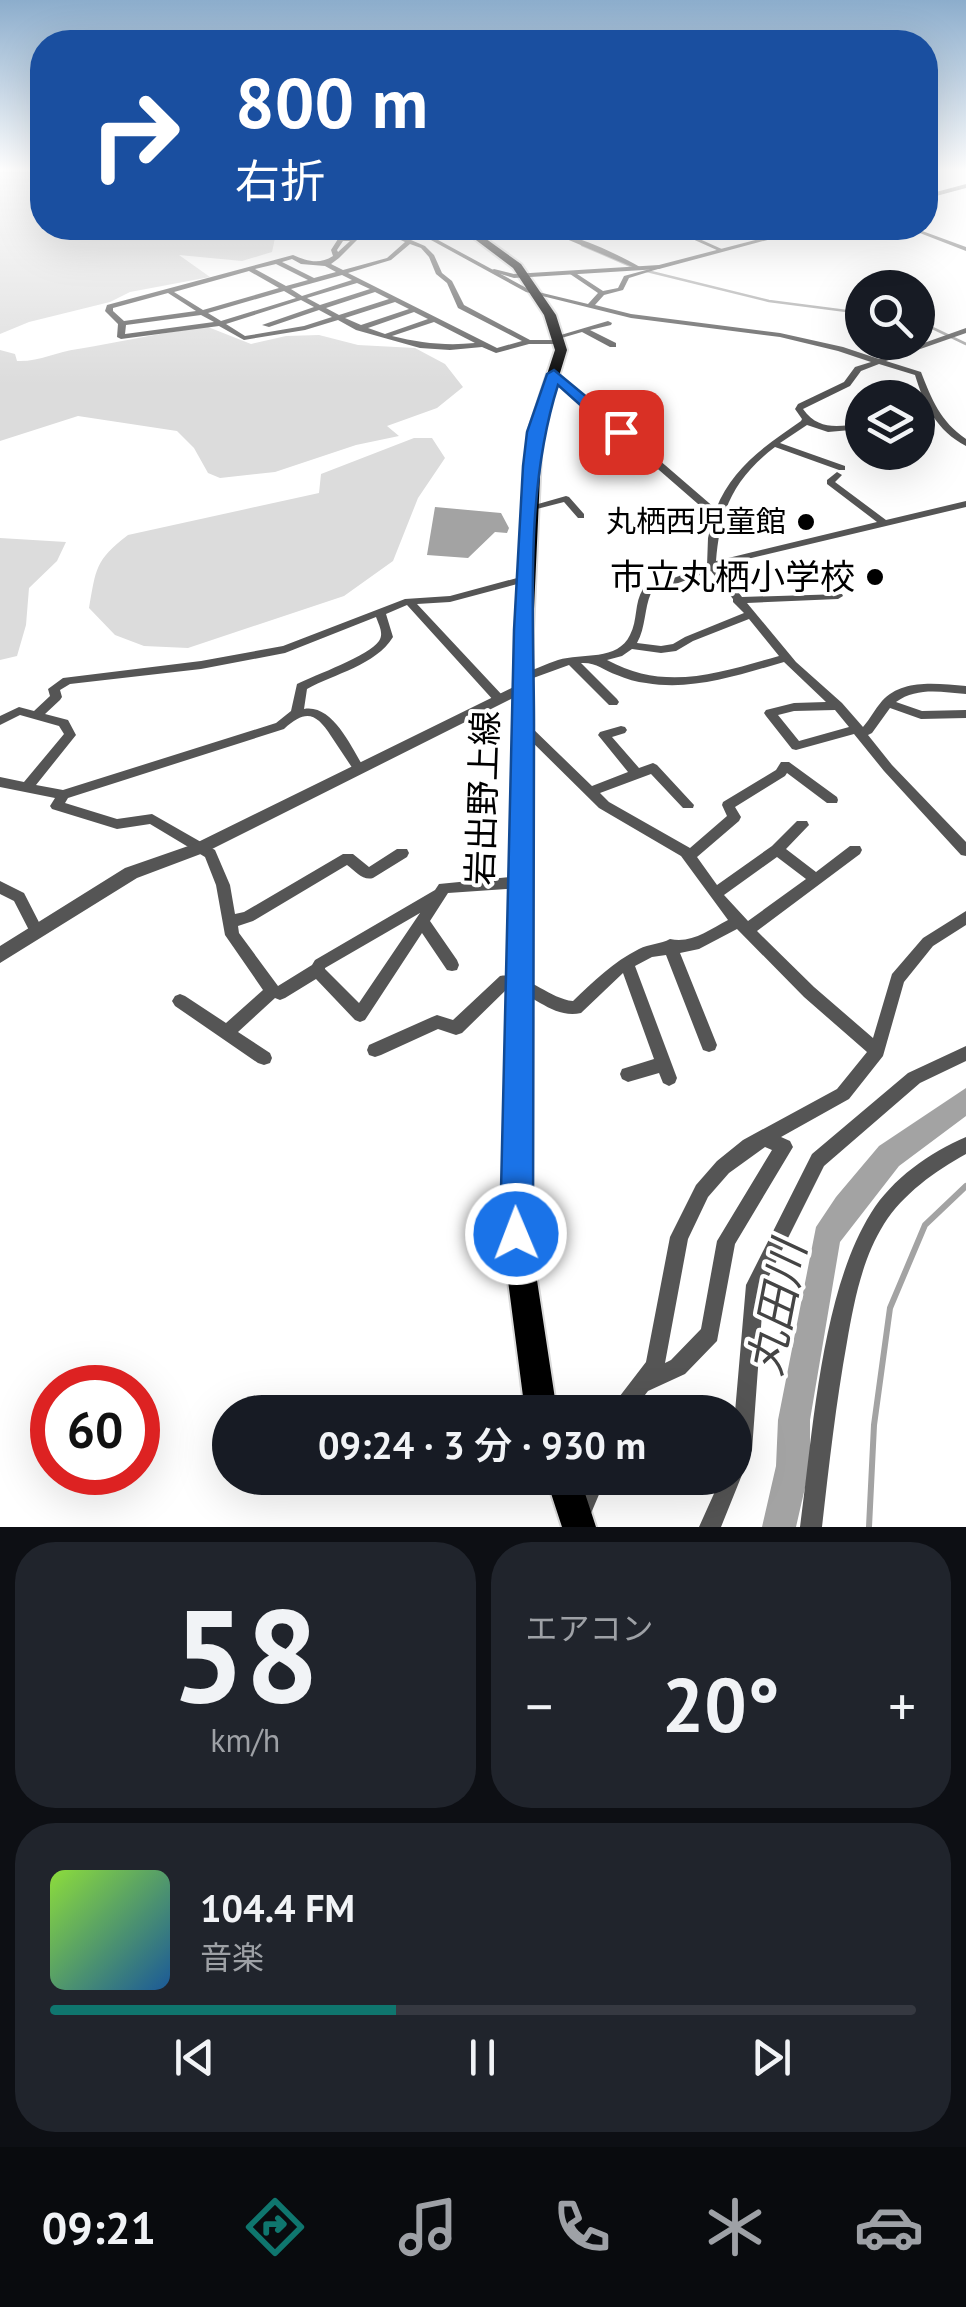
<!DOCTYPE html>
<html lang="ja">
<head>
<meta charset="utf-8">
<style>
  body { margin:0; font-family:"PT Sans","Noto Sans JP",sans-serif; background:#20242c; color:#f1f3f6; height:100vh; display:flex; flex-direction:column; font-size:38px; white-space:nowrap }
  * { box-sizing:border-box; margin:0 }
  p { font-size:32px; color:#9ea1a6 }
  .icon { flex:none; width:55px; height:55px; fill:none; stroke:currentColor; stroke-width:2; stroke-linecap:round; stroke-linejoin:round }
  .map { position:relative; height:1527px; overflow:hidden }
  .panel { display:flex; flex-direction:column; gap:15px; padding:15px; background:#0d0f14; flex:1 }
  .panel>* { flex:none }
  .banner { position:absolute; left:30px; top:30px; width:908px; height:210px; border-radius:40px; box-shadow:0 10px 40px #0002; background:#1a4fa0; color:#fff; overflow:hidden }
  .tools { position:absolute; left:845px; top:270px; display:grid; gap:20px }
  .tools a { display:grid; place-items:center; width:90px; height:90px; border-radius:50%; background:#171b24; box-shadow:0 10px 40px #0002; font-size:50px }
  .speed { position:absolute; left:30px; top:1365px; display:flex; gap:20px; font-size:50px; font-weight:700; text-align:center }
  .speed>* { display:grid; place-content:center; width:130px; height:130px; border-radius:50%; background:#171b24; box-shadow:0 10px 40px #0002; line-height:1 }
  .speed .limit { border:15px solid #d22; background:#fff; color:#111 }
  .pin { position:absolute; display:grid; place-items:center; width:85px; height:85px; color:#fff; margin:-42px; border-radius:20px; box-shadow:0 5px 15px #0006 }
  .me { position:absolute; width:110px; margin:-55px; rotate:359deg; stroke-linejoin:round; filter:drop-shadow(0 0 8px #0008) }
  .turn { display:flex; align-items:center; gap:35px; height:210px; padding:0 40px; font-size:45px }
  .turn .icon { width:130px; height:130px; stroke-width:2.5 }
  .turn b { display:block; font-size:70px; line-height:85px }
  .big { font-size:75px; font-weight:600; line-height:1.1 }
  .panel .widget { flex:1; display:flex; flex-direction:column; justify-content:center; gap:15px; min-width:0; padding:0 35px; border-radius:40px; background:#20242c }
  .panel .dial { align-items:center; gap:0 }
  .dial b { font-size:130px; line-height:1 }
  .song { display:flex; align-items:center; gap:30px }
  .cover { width:120px; height:120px; border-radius:15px; background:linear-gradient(135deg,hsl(90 70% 55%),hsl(210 70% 35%)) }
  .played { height:10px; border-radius:5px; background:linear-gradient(90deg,#0f766e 40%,#363941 40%) }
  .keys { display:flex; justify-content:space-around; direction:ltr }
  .heat { display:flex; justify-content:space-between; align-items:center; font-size:55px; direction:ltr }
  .panel .tiles { flex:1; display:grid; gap:15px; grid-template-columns:1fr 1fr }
  .widget:last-child { grid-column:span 2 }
  .trip { position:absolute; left:212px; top:1395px; width:540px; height:100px; border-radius:50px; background:#171b24; box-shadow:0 10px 40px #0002; font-weight:600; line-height:100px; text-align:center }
  .dock { display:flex; height:160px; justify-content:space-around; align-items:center; background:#090b0e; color:#9ea1a6 }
  .dock .icon { width:70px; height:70px }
  .dock .on { color:#0f766e }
  .dock b { font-size:45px; color:#f1f3f6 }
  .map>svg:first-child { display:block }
  .green { fill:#dcdcdc }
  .water { fill:#a3a3a3 }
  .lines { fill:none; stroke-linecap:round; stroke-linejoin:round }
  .stream-far1 { stroke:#a3a3a3; stroke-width:2.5 }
  .stream { stroke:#a3a3a3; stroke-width:6 }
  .river { fill:#a3a3a3; fill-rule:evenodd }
  .primary-casing { stroke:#dbdbdb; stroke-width:4 }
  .minor { fill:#555; fill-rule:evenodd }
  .tertiary { fill:#555; fill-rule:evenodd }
  .primary { fill:#000; fill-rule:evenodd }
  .route { fill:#1a73e8; stroke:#114b97; stroke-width:2.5 }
  .poi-dot { fill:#000; stroke:#fff; stroke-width:4 }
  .labels { text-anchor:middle; stroke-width:8; stroke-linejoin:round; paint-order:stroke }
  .far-poi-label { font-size:30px; fill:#000; stroke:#fff; text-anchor:end }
  .poi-label { font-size:35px; fill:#000; stroke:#fff; text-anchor:end }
  .street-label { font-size:35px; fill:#000; stroke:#fff }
  .near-water-label { font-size:45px; font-style:italic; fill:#444; stroke:#fff }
</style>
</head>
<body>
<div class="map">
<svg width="966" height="1527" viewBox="0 0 966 1527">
  <rect width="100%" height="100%" fill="#fff"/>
  <path class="green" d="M0,171H42V228H261L276,233L272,252L242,261L179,255L210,277L130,292L110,302L29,322L0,334Z
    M208,327L251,344L286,336L319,335L358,345L415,348L445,364L463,387L437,408L387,426L399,436L356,445L275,472L220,478L208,473L194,448L177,431L78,416L0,441V350L15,354L17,361C39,362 56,352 78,349C121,342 163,332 208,327Z
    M414,438H432L445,458L418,498L393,561L344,596L188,648L144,646L115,635L89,608C96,569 95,560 128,535L319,493L321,474Z
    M0,538L66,542L57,561L29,588L26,625L17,656L0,660Z"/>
  <path class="water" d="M435,507L501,513L509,528L507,533L495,532L468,558L427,555Z"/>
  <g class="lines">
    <path class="stream-far1" d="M513,228L525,229
      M582,245L633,267
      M647,271L769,301L862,313
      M918,321L966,344"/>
    <path class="stream" d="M869,1527L874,1425L890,1308L925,1225L966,1186"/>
    <path class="river" d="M966,1088V1116L899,1166L840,1242L810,1420V1466L796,1527H762L776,1466L778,1420L816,1227L836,1197L879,1146Z"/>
    <g class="primary-casing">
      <path id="primary" d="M460,228H471L521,264L556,315L567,350L542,432L533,631L530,1234L557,1412H525L502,1234L515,631L528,432L555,350L544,315L513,268Z
        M546,1478H580L596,1527H562Z"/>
    </g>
    <path class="minor" d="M323,228H329L342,237H352L349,228H355L359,237C373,236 384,228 395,228L397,234L425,246L434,255L442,273L452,281L464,305L530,340H559L563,342L559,344H529L496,353L482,347L450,350L420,348L356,330L338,320L305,330L244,340L219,326L121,339L117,337L118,324L105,311L107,305L293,255C307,261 319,265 333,256L331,250L338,239ZM390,233L392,236L405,242L387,258L343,270L331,264L339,258L357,240H371ZM343,241H350L338,252L337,250ZM410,244L421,248L429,257L436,274L447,283L458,308L522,341L497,348L348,273L391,260ZM292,259L301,264L325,266L336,272L314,278L282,262ZM276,264L308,280L286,286L255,269ZM249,271L279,288L203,310L174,292ZM342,275L352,280L302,296L291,289ZM357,283L370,289L320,305L307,298ZM284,291L296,298L221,321L208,313ZM375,292L389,299L339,315L326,308ZM168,293L196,311L124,321L113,311V308ZM301,300L314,307L262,325L269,327L319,310L332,317L304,326L245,336L226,324ZM395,302L409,309L361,325L345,318ZM414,312L428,319L385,334L368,328ZM201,315L214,322L125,334L126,325ZM434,322L475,343C446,346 420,343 392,336Z
      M409,228H416L530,290L588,304L598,293L570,274V272H574L603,291L618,288L624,276L661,266V268L629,278L623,290L604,295L595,305L631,314L780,333L843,347L879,359L966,328V333L886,361L921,372C932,400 940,421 966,439V446C937,431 924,405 915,375L879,364L861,371L850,386L803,409C819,431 837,426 862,424V429L828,432L807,425L780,443L845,466V470H839L775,447C733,479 720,511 716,561L877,522L827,484V480L837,472L842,475L835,482L886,520L966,501V507L718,566L742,597L842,594L843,596L838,599L747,603L796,662L842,703L863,727C870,719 875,709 882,701C903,678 938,684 966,686V694C941,692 917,687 896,702L922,711L966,710V718L921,719L890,708L872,733L868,735L892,765L966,842V856L961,855L884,771L854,734L796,750L792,749L766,716L764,713L766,710L794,703L826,702L784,662C739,675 693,691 646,683C637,682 626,679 617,675C603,670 596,662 581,663L617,699L619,702L617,705H609L569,665L525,681L519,677L521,674C534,670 546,664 558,660C582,653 618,661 630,635C638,620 634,603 643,589L707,566L708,538L713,517L551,376V372H557L716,509C732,468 766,445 801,421L802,419L795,409L798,404L844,382L855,367L871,362L838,351L780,337L631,318L526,292ZM711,571L733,599V602L744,613L685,637L673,644L661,646L637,643C646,627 644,609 651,593ZM749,619L779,656C718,673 666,692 607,660L622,656L632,649L661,653L676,651L693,641ZM835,710L849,727L799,741L778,715L794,711Z
      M517,228C555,226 607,248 640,267L635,268L557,235Z
      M668,228H675L724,250L719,251Z
      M907,228H914L966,247V251Z
      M608,321L612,323L611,325L590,330L616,343V347H610L582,332L558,339L554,337Z
      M566,496L569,497L584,514V518H578L564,502L529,511L524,508Z
      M528,575L532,576V580L450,602L417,604L503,696L505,699L503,702H495L407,605L386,614L393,637C376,665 334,674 307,689L304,709C332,704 350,745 363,766L365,769L363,772H355C347,760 339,748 331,736C316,713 306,709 284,729L68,798L65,803L117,819L152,814L215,850L230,885L235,914L244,912L343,854H353L369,867L397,849H407L409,853L407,857L373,878C363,881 355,871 347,865L253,921L238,926L239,933L278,986L312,965L315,960L435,890L439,884L520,876L525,878L527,882L525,886L520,888L448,893L430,921L457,960L459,965L457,970L452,971L447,970L422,933L365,1020L360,1022L355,1020L316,979L285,998L280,1000L275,998L238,1032L270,1053L272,1058L270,1063L264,1065L258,1063L175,1006L172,1001L175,996L180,994L185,996L226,1023L263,990L225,935L216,885L205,857L150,824L117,829L52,809L50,806L55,798L0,787V777L24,782L64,734L59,726L20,715L0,725V716L19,707L34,711L50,696L48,689L63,678L201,661L283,646L405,599L450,596ZM376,617C379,625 384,634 379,641C369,656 315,675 297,684L291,711L276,723L63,790L36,785L76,735L68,720L45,714L60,700L62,697L60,690L70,684L201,669L285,653ZM420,913L359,1003L325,969V968Z
      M525,724L529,725L592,786L628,772L598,735L600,732L621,726L625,727L627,730L625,733L612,737L639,768L653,763L657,765L694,805L693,808H683L651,774L600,793L609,802L690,848L727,816L722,805L723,802L776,770L781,762H789L837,797L838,800L837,803H827L787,773L785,776L735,807L741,817L739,821L697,857L717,885L772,846L797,821H807L809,825L786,849L816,872L850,846H860L862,850L860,854L757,931L814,987L873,1038L892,974L923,938L966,911V925L933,946L904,982L883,1056L849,1099L781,1137L790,1141L793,1147L735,1244L717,1341L685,1374L648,1391L632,1412H610L613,1405L646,1362L670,1237L696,1185L717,1161L743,1140L837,1089L867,1052L804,997L737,929L699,949L680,953L717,1045L715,1050L709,1052L703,1050L701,1045L666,955L652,957L635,966L677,1078L675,1083L669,1086L663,1083L659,1073L628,1082L622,1079L620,1074L622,1069L654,1059L623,973L581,1013C553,1019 534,994 508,988L462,1033L456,1035L438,1029L381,1055L375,1057L369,1055L367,1050L369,1045L432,1017L437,1015L453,1020L500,976C527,972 547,998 573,1001C594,981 613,962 639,949C649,944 661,944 670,939C691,944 709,930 728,920L681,856L599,808L521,731L519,728L521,725ZM777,857L806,879L748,921L724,895ZM765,1147L772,1150L717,1241L701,1329L671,1360L665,1363L688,1239L708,1197L729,1173Z
      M0,881L24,893L44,932L42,936L37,938L32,936L14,901L0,894Z
      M966,1046V1061L920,1083L824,1166L764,1286L752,1450L721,1527H699L721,1478H735V1412L746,1285L812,1154L908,1073Z
      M966,1137V1154C935,1171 903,1194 884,1224C862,1259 854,1302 847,1342C836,1403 829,1465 822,1527H800C813,1433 821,1293 871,1213C892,1179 930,1152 966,1137Z
      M585,1478H606L589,1518L594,1527H569L566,1520Z"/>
    <path class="tertiary" d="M966,184V188L925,199V195Z
      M801,228H812L659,269L514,278L490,271L494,269L514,274L659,265Z
      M526,681L533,686L531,689L206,852L137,878L0,963V946L125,868L194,844Z"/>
    <use href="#primary" class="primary"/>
  </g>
  <linearGradient id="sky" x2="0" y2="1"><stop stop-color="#8cadcc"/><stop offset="0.44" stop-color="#fff"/><stop offset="1" stop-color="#fff" stop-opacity="0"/></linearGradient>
  <rect width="966" height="385" fill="url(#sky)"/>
  <path class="route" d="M554,370L629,432L615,436L558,385C524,492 534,613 534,725C534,894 533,1064 533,1234L528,1246L516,1251L505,1246L500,1234L514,630L523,466L527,432L547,374Z"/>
  <g class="poi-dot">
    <circle cx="806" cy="522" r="10"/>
    <circle cx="875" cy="577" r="10"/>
  </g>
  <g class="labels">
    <g class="far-poi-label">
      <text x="786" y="532">丸栖西児童館</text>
    </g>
    <g class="poi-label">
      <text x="855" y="589">市立丸栖小学校</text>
    </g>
    <g class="street-label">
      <text transform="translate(483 798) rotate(-88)" y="12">岩出野上線</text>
    </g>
    <g class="near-water-label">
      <text transform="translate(777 1308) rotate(-79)" y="16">丸田川</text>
    </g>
  </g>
</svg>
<div class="tools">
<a><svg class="icon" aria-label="search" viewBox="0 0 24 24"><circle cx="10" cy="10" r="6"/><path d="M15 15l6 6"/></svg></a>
<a><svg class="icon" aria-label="layers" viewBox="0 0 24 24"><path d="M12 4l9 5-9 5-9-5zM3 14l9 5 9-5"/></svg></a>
</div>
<div class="speed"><div class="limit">60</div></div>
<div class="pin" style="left:621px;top:432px;background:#d93025"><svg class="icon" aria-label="arrive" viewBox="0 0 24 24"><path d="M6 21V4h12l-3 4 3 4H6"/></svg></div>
<svg class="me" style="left:516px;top:1234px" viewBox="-20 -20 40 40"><circle r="17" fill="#1a73e8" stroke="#fff" stroke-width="3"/><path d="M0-11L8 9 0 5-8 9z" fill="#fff"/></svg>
<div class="trip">09:24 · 3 分 · 930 m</div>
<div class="banner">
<div class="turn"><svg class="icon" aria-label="right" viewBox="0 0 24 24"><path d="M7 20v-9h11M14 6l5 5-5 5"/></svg><div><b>800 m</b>右折</div></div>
</div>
</div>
<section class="panel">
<div class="tiles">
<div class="widget dial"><b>58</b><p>km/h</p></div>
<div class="widget"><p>エアコン</p>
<div class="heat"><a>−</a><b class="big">20°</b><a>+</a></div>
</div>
<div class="widget">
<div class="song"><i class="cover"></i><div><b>104.4 FM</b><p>音楽</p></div></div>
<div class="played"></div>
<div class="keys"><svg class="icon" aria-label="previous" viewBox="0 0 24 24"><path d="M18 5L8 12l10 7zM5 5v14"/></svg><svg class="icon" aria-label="pause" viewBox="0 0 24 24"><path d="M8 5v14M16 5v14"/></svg><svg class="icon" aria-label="next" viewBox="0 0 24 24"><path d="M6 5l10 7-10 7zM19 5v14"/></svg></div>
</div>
</div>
</section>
<nav class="dock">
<b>09:21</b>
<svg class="icon on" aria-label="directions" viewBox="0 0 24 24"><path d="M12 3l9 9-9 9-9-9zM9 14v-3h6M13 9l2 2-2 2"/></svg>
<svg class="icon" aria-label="music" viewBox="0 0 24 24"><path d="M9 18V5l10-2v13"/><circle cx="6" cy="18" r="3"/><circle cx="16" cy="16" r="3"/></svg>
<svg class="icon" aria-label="phone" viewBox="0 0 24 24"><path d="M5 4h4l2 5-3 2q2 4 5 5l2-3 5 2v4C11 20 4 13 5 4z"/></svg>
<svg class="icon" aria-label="climate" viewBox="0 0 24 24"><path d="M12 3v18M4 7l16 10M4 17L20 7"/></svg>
<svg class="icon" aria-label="car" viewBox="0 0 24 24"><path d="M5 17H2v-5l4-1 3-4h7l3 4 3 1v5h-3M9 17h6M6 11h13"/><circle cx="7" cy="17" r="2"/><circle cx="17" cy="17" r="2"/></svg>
</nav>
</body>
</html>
